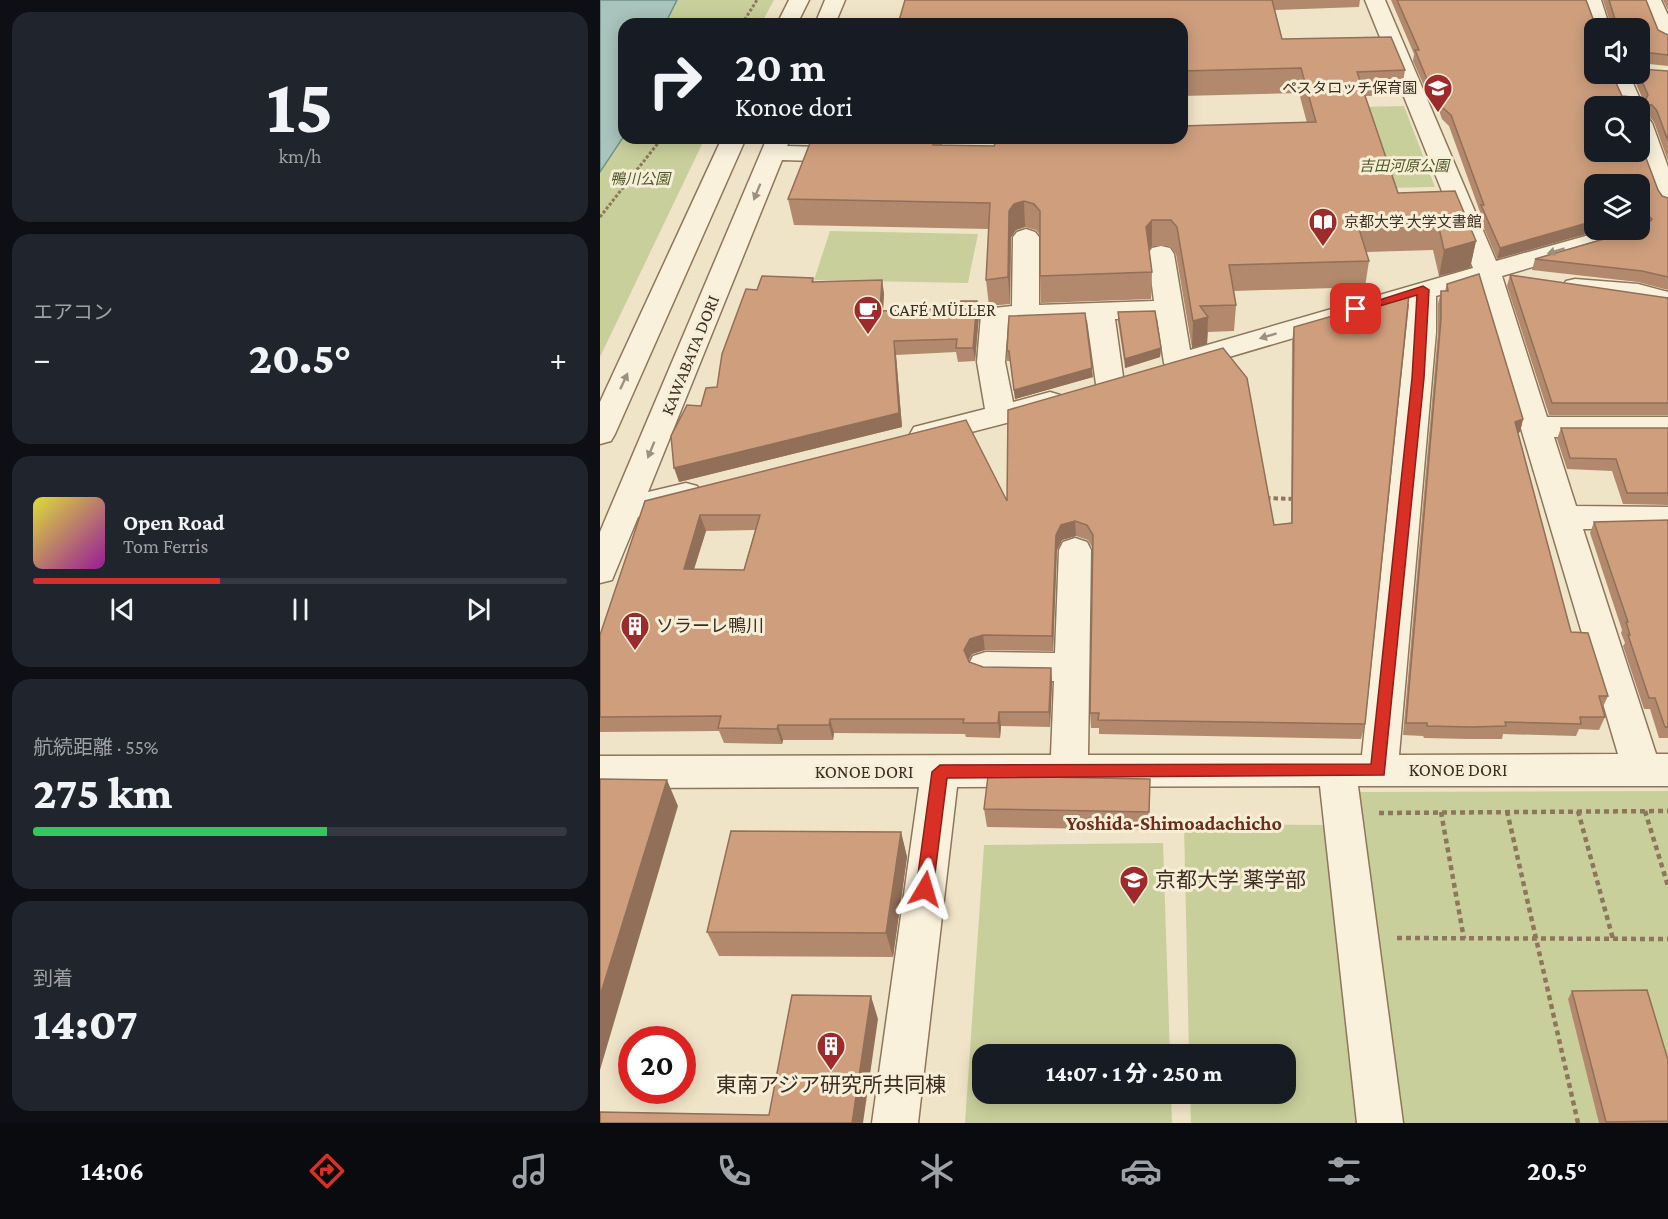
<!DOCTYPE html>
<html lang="ja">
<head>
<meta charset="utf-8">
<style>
  body { margin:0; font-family:"Crimson Pro","Noto Sans JP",serif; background:#20242c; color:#f1f3f6; height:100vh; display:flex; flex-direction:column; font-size:22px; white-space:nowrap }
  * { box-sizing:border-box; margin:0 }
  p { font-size:20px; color:#9ea1a6 }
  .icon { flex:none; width:33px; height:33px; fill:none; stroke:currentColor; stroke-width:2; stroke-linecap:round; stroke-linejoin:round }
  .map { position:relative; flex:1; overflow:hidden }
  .panel { display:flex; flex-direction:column; gap:12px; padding:12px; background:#0d0f14; width:600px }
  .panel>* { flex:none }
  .banner { position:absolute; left:18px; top:18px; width:570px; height:126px; border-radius:18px; box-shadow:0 3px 15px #0003; background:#171b24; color:#f1f3f6; overflow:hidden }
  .tools { position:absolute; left:984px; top:18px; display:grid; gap:12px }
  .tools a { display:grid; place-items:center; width:66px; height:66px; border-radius:12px; background:#171b24; box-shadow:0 3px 15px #0003; font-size:30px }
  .speed { position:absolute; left:18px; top:1026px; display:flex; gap:12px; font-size:30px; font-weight:700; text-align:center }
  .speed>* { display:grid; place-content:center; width:78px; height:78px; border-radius:50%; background:#171b24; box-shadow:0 3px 15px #0003; line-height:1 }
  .speed .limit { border:9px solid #d22; background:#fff; color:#111 }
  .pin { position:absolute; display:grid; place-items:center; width:51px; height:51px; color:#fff; margin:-26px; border-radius:12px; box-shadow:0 3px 9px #0006 }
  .me { position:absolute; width:66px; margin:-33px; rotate:7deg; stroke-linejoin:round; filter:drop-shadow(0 0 4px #0008) }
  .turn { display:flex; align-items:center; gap:21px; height:126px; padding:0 18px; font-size:27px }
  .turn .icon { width:78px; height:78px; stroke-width:2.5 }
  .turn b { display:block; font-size:42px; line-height:51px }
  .big { font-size:45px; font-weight:800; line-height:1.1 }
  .panel .tile { flex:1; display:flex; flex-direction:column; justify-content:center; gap:9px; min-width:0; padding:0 21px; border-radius:18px; background:#20242c }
  .panel .dial { align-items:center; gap:0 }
  .dial b { font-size:78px; line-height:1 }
  .song { display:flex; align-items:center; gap:18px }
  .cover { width:72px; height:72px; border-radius:9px; background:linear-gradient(135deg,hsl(60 70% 55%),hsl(300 70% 35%)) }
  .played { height:6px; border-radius:3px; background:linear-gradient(90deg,#d93025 35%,#363941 35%) }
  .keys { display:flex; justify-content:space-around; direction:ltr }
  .heat { display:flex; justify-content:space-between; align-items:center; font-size:33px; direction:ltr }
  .charge { height:9px; border-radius:4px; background:linear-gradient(90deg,#34c759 55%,#363941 0) }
  .trip { position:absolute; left:372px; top:1044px; width:324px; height:60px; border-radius:18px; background:#171b24; box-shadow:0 3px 15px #0003; font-weight:800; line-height:60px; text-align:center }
  .tab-bar { display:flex; height:96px; justify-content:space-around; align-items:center; background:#090b0e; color:#9ea1a6 }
  .tab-bar .icon { width:42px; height:42px }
  .tab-bar .current { color:#d93025 }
  .tab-bar b { font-size:27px; color:#f1f3f6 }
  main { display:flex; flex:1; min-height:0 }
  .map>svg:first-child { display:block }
  .green { fill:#c9cf9b }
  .water { fill:#a9c4bc; stroke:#6f938a; stroke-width:1.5 }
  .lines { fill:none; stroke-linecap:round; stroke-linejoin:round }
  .minor-casing { stroke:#8d765c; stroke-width:3 }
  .path-far2 { stroke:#8d765c; stroke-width:3; stroke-dasharray:3 2; stroke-linecap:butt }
  .path-far1 { stroke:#8d765c; stroke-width:4; stroke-dasharray:4.5 3; stroke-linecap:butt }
  .path { stroke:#8d765c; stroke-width:4.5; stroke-dasharray:5 4; stroke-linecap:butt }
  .minor { fill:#faf1dc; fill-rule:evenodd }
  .wall { fill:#b2896c; fill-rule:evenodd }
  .shaded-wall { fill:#916f58 }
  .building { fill:#cf9f7d; stroke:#916f58; stroke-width:1.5; fill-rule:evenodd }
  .oneway { fill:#9c907e }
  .route { fill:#d93025; stroke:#8d1f18; stroke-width:1.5 }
  .labels { text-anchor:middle; stroke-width:6; stroke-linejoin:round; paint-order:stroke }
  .far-poi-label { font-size:15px; fill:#3d2e20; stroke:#f7eed8; text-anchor:end }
  .far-park-label { font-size:15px; font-style:italic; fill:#4d5a26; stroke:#f7eed8 }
  .poi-label { font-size:18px; fill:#3d2e20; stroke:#f7eed8; text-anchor:start }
  .street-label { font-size:18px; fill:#3d2e20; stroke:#f7eed8 }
  .neighbourhood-label { font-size:20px; font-weight:bold; fill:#6b2e1e; stroke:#f7eed8 }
  .near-poi-label { font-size:21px; fill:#3d2e20; stroke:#f7eed8; text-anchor:start }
</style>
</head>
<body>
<main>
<section class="panel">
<div class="tile dial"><b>15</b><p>km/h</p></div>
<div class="tile"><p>エアコン</p>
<div class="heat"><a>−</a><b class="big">20.5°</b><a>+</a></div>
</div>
<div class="tile">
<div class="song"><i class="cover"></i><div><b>Open Road</b><p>Tom Ferris</p></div></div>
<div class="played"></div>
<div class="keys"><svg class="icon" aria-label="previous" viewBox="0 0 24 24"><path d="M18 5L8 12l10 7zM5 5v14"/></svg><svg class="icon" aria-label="pause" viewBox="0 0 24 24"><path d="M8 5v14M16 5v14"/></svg><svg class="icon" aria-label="next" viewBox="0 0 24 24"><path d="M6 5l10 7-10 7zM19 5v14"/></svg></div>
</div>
<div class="tile"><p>航続距離 · 55%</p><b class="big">275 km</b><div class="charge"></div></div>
<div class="tile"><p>到着</p><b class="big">14:07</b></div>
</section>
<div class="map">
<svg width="1068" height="1123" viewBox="0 0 1068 1123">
  <rect width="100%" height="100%" fill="#f0e4c8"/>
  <path class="green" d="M0,0H174L161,24H24V138H105L0,357Z
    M804,106L835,187L789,188L761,107Z
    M230,231L378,234L368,283L214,280Z
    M1068,791V1123H796L751,792Z
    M584,824L724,825L756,1123H591L590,1094H686V1054H589Z
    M563,843L570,1054H382V1094H571L572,1123H365L384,845Z"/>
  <path class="water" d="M0,0H77L65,24H24V136L0,172Z"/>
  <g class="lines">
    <g class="minor-casing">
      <path id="minor" d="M189,0H209L197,24H177Z
        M225,0H245L235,24H215Z
        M765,0H785L896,261L1007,230H1040V224L1046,230L1042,235L902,276L947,417H1068V437H954L976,506L1068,507V529H983L1056,754H1068V786H758L803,1123H757L720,786L357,787L318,1123H272L319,787L0,788V756L451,755L454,681L386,680L373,676L368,666L373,656L386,652L455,653L459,550L463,542L475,538L487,542L491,550L488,755H762L809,304L578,372L568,369L564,363L557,318L515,319L524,384L520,391L510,393L500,391L496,384L487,320L408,323L405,362L413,402L450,392L460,395L465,402L460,409L325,444L314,441L310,434L314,427L385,409L377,362L381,315L385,309L412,306L413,237L417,232L426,229L435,232L439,237V305L554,301L548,254L552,248L561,246L570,248L574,254L590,350L873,268ZM878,284L1018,754L799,755L836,332V296Z
        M981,0H1001L1010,28H994L993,32Z
        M1041,0H1061L1068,15V45L1061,43L1057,39Z
        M1007,74H1029L1043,106L1040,111V106H1021Z
        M1040,116L1048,118L1052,123L1068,167V207L1059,205L1056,200L1039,152Z
        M122,138H146L15,434L11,441L0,444V402Z
        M167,138H191L187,146L252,148L260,150L264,155L260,160L252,162L182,160L48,492L86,483L97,486L102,494L97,502L38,517L12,580L0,583V532Z
        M975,279L1038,284L1068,292V308L1037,300L966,293L962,287L966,281Z"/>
    </g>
    <path class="path-far2" d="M142,24L157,0
      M0,217L62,138"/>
    <path class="path-far1" d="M666,498L695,499"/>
    <path class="path" d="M907,811L978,1123
      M978,811L1013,939
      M1045,811L1068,886
      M841,812L864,939
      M779,813L1068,811
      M797,938L1068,939"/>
    <use href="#minor" class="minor"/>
  </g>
  <path class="wall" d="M305,0H760L759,7L675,10L682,39L805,70L801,95L765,96L798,193L876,241L870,268L839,276L833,250L766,252L769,261L765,287L634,291L636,305L634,331L608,332L607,344L592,348L576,254L570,246H552L549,249L552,272L551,299L441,303L440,276V235L436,230L425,227L416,230L411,237L410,304L389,306L386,280L389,229L194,225L188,199L212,138H343L342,145L394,146L707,123L699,93L582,96V24Z
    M791,0H986L995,24L1009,19L1003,0H1046L1058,30L1068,35V66L1040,63V66V28L994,74L1022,96L1044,102L1034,79L1036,74L1068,71V161L1054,122L1049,116L1041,115L1040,142L1058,190L1062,196L1068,198V290L1038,282L932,270L935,259L1045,226L1040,222V223V184L897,259L879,216L880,212L849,126L842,119L833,94L828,95L813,61L814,54Z
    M1063,0H1068V10Z
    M910,275L1068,298V415H949L907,286Z
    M213,278L214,282L284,293L283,311L379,315L375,361L358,362L356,352L296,355L302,427L79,482L101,406L117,387L157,290Z
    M847,284L923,419L920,432L918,433L971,632L1008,696L1002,709L1005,717L999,730L979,729L976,736L903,734L902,739H868L824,738L823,736L803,735L838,332V304L841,291H845Z
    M518,312L561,348L560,357L525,368L518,321Z
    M409,316L493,377L415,399L410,361H407V351Z
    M694,327L765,724L761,739L499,734V728H491L490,713L493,549L488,540L476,536L462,540L457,550L453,651L385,650L372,654L368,661L369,662L383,667L451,668L452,683L450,727L401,726L400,738L366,737L365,734L234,733L233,740H183L182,744L124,743L119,731L0,732V635L45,501H407L674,525L691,523L692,342ZM155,530L144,570L94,569L106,531Z
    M961,428H1068V505L1023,504L1012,471L967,469L957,439Z
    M1068,520V738H1059L1050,709H1044L1023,646L1025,643L1021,633L1022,630L990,533L994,522Z
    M550,779L548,830L387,827L384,809Z
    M301,832L307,857L293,957L119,956L107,932Z
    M972,991L1068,1060V1123H999L968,999Z"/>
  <path class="shaded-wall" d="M340,138H343L341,147Z
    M424,201L425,227L416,230L411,237L410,304L408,277L409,211L414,204Z
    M552,220V246L546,253V227Z
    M994,221V230H1001L897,259L900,248Z
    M876,241L870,268L839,276L844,250Z
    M282,280L284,293L282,324L280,311Z
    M377,301L379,315L375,361L373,348Z
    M608,317L607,344L592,348L593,321Z
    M294,341L296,355L302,427L79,482L74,468Z
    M561,348L560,357L525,368V359Z
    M492,368L493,377L415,399L414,390Z
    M923,419L920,432L912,435L915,422Z
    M100,515L106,531L89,585L84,569Z
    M475,521L476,536L462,540L457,550L453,651L452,636L456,535L461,525Z
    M383,635L385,650L372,654L366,665L364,650L370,639Z
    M451,668L452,683L450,727L449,712Z
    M399,712L401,726L400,738L398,723Z
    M230,719L234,733L233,740L229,725Z
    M178,725L183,740L182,744L177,729Z
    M67,780L78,806L0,1070V996Z
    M301,832L307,857L293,957L286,933Z
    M271,996L278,1019L263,1123H252Z"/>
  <path class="building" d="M305,0H672L682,39L791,37L805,70L757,72L798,193L855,191L876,241L844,250L838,223L758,226L769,261L629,265L636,305L600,306L608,317L593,321L577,227L571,220H552L546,227L552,272L440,276V211L434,204L424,201L414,204L409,211L408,277L386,280L390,203L188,199L212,138L334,140L333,145L394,146L398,138H582V126L716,122L701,68L582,71V24H298Z
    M797,0H986L995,24L998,20L1015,19L1009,0H1046L1058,30L1068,35V55L1043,52L1041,61H1040V28H994V74H1012L1022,96L1041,98L1044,103L1048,95L1039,74L1040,69L1068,71V141L1057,111L1052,105L1042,104L1040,142L1058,190L1062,196L1068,198V277L1042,271L935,259L1035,230H1040V228L1046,226L1052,219L1043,211L1041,217H1040V184H994V221L900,248L881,205H884L851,115L843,108L834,84H829L815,50H819ZM994,106H1040V152H994Z
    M879,274L923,419L915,422L971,632L988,633L1008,696H999L1005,717H980L981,724L905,722L906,726L872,727L827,726V723H806L841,319V291H848L847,284Z
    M910,275L1068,298V403H952Z
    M162,276L213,278L212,282L282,280L280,311L360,308L361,301H377L373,348H356L357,339L294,341L299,413L74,468L71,436L87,405L101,406L106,388L117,387L122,354L146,289L157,290Z
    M809,294L765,724L498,720L499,713H490L493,535L487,525L475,521L461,525L456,535L452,636L383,635L370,639L364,650L369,662L383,667L451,668L449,712H399L398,723H363L364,719H230L229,725H178L177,729L118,728L121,716L0,717V635L45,501L366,420L407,501L408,410L623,348L647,378L674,525L692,523L694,327ZM100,515H160L144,570L84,569Z
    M555,311L561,348L525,359L518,312Z
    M485,313L492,368L414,390L409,351H407L409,316Z
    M961,428H1068V493H1027L1016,459L970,458Z
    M1068,520V727H1065L1055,698H1049L1028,635H1030L1026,622H1028L994,522Z
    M388,776L550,779L549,812L384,809Z
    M0,779L67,780L0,996Z
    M131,831L301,832L286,933L107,932Z
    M1047,990L1068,1060V1121L1006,1122L972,991Z
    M192,995L271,996L252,1123H0V1112L169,1115Z"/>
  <defs><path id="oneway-solid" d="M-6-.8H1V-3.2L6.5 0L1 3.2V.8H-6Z" transform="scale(1.5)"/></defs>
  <g class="oneway">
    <use href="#oneway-solid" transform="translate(157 192) rotate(112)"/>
    <use href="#oneway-solid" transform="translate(956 251) rotate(164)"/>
    <use href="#oneway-solid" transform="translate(668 336) rotate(163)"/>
    <use href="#oneway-solid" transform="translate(24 381) rotate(-65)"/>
    <use href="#oneway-solid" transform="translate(51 450) rotate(112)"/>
  </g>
  <path class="route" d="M823,286L829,290L824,378L784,775L347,778L333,889L331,894L325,896L319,894L316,889L332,772L340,765L771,764L812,378L817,295L756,313L751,309Z"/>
  <defs>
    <g id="school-pin" transform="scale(1.5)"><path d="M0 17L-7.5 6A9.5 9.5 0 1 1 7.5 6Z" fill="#9e2a2b" stroke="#f7eed8"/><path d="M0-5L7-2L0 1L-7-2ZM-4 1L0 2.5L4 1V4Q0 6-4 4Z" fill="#fff"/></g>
    <g id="library-pin" transform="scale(1.5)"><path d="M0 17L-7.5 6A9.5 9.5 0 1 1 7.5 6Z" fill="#9e2a2b" stroke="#f7eed8"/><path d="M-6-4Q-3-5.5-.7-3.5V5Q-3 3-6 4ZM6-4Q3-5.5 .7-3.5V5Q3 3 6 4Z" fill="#fff"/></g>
    <g id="cafe-pin" transform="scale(1.5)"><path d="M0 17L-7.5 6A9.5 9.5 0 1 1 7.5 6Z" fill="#9e2a2b" stroke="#f7eed8"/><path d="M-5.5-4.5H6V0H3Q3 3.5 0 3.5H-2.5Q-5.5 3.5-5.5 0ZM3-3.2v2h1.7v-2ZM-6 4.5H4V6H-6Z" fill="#fff"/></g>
    <g id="building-pin" transform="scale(1.5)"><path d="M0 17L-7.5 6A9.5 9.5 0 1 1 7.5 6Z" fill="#9e2a2b" stroke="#f7eed8"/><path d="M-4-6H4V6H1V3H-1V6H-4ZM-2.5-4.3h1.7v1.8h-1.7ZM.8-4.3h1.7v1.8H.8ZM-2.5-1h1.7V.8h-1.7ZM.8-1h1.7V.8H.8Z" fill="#fff"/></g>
    <g id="university-pin" transform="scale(1.5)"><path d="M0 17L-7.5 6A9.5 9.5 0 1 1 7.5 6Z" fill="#9e2a2b" stroke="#f7eed8"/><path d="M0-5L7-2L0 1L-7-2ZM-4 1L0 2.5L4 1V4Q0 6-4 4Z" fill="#fff"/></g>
  </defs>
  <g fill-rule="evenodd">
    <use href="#school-pin" x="838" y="88"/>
    <use href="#library-pin" x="723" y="222"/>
    <use href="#cafe-pin" x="268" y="310"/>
    <use href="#building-pin" x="35" y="626"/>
    <use href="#university-pin" x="534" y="880"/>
    <use href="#building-pin" x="231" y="1046"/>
  </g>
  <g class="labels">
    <g class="far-poi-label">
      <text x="817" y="93">ペスタロッチ保育園</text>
      <text x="744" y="227" text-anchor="start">京都大学 大学文書館</text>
    </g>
    <g class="far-park-label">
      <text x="804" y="171">吉田河原公園</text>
      <text x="40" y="184">鴨川公園</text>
    </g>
    <g class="poi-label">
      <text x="289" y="316">CAFÉ MÜLLER</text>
      <text x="56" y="632">ソラーレ鴨川</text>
    </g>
    <g class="street-label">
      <text transform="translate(90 355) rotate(-68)" y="6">KAWABATA DORI</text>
      <text x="858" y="776">KONOE DORI</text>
      <text x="264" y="778">KONOE DORI</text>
    </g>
    <g class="neighbourhood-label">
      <text x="574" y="830">Yoshida-Shimoadachicho</text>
    </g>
    <g class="near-poi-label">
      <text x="555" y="887">京都大学 薬学部</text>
      <text x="231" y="1092" text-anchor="middle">東南アジア研究所共同棟</text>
    </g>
  </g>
</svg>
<div class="tools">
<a><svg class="icon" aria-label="sound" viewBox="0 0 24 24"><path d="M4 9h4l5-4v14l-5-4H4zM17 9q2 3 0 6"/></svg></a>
<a><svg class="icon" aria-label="search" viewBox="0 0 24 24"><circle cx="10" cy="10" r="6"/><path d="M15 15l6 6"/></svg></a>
<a><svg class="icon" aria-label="layers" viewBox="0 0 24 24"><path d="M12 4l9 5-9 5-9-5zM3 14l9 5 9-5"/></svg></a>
</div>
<div class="speed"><div class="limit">20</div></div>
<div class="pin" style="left:756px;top:309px;background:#d93025"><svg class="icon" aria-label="arrive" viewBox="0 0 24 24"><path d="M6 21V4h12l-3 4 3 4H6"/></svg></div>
<svg class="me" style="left:325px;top:889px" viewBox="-20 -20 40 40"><path d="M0-17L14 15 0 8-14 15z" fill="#d93025" stroke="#fff" stroke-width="4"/></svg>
<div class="trip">14:07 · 1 分 · 250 m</div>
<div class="banner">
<div class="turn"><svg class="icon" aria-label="right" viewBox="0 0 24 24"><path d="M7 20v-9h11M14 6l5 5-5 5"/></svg><div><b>20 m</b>Konoe dori</div></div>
</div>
</div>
</main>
<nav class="tab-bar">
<b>14:06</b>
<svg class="icon current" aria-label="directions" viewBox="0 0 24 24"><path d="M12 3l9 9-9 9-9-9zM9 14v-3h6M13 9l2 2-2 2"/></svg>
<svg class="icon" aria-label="music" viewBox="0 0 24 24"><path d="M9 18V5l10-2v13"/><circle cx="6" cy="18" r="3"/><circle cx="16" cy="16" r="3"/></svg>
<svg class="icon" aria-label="phone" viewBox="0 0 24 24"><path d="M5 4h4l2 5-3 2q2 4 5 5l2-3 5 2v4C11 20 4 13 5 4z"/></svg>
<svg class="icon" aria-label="climate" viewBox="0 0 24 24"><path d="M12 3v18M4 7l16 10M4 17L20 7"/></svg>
<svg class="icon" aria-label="car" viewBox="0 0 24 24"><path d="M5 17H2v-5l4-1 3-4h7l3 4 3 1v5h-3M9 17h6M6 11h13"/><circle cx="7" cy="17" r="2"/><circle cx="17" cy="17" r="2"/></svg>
<svg class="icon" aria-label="filters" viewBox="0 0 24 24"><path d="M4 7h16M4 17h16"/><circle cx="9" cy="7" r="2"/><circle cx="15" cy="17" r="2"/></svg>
<b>20.5°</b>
</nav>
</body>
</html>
